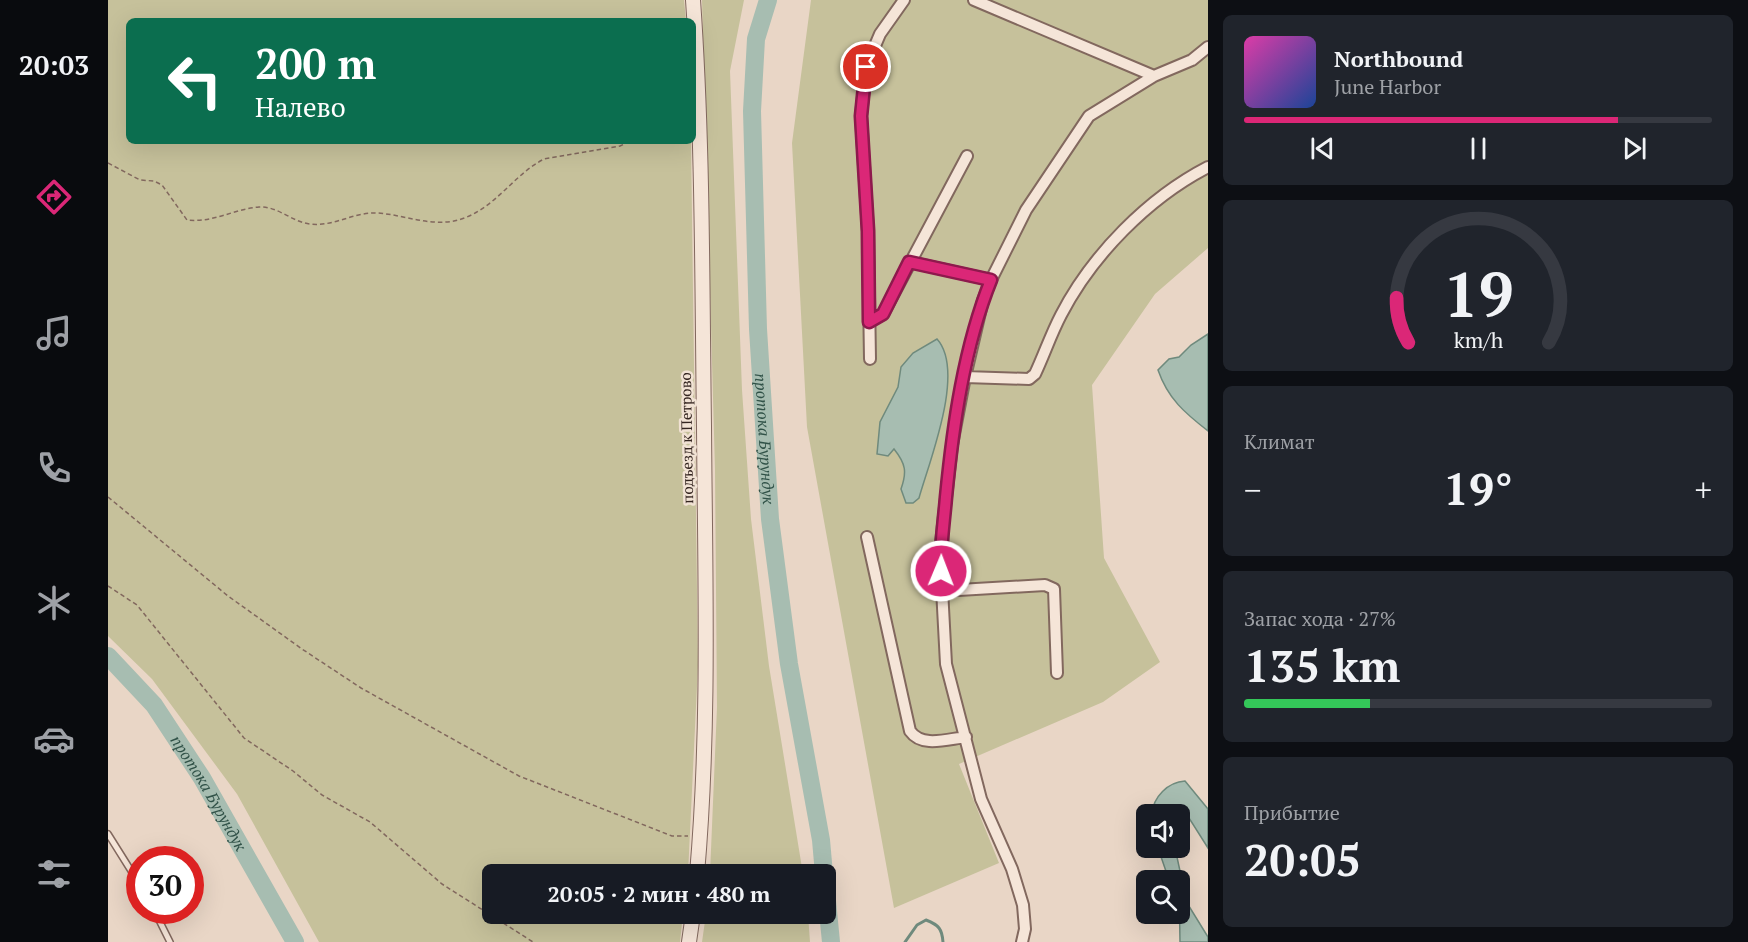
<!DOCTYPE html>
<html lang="ru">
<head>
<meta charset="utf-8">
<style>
  body { margin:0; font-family:"PT Serif",serif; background:#20242c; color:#f1f3f6; height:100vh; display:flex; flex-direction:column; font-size:22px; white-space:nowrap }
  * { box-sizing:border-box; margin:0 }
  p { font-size:20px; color:#9ea1a6 }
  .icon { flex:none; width:33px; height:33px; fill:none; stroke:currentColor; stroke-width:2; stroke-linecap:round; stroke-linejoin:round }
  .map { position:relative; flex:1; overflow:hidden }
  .details { display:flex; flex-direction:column; gap:15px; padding:15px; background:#0d0f14; width:540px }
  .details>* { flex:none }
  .top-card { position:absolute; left:18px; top:18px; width:570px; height:126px; border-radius:9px; box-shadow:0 6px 24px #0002; background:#0b6e4f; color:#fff; overflow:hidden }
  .tools { position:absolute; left:1028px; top:804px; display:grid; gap:12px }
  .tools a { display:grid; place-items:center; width:54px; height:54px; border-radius:9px; background:#171b24; box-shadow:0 6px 24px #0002; font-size:30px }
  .speed { position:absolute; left:18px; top:846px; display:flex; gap:12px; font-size:30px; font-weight:700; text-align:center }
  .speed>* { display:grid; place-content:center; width:78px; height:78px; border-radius:50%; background:#171b24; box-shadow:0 6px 24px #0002; line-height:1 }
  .speed .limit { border:9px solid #d22; background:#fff; color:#111 }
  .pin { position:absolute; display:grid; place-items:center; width:51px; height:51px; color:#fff; margin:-26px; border:3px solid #fff; border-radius:50%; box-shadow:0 2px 6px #0007 }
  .me { position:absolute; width:66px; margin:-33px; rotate:1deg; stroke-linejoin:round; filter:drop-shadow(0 0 4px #0008) }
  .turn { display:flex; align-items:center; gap:21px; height:126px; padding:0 30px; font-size:27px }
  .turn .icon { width:78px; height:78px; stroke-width:2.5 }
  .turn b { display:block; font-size:42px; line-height:51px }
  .big { font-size:45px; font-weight:600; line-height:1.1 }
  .details .widget { flex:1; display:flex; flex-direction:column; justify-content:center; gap:9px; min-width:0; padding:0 21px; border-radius:9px; background:#20242c }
  .details .dial { align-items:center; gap:0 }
  .dial svg { height:156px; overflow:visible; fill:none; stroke:#363941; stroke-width:7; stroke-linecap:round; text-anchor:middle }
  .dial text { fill:#f1f3f6; stroke:none }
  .song { display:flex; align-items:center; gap:18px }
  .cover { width:72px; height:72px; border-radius:9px; background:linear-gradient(135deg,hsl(320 70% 55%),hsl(220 70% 35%)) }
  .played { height:6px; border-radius:3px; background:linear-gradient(90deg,#db2777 80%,#363941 80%) }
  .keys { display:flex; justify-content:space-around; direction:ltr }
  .heat { display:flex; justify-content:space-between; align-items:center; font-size:33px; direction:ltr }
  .charge { height:9px; border-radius:4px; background:linear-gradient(90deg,#34c759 27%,#363941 0) }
  .trip { position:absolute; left:374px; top:864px; width:354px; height:60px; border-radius:9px; background:#171b24; box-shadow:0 6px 24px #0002; font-weight:600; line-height:60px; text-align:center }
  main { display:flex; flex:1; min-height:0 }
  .menu { display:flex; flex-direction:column; width:108px; justify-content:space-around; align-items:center; background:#090b0e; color:#9ea1a6 }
  .menu .icon { width:42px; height:42px }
  .menu .active { color:#db2777 }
  .menu b { font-size:27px; color:#f1f3f6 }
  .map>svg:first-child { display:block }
  .green { fill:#c6c19b }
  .water { fill:#a7bdb1; stroke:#6f8a7d; stroke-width:1.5 }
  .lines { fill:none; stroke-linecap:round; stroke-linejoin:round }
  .stream { stroke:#6f8a7d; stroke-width:3 }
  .river { stroke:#a7bdb1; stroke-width:18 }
  .service-casing { stroke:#82685e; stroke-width:8 }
  .minor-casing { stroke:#82685e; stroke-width:14 }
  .tertiary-casing { stroke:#82685e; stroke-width:16 }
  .path { stroke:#82685e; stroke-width:1.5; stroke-dasharray:4.5 3; stroke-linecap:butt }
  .service { stroke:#f5e5d8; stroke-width:5 }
  .minor { stroke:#f5e5d8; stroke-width:10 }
  .tertiary { stroke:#f5e5d8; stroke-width:14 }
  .route-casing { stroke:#8e194d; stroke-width:15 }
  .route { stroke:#db2777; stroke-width:10 }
  .labels { text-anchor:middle; stroke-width:5; stroke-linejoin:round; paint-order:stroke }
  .street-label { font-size:15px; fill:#342520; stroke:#f1e2d4 }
  .water-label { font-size:16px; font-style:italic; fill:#315248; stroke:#f1e2d4 }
</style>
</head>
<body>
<main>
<nav class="menu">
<b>20:03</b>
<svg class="icon active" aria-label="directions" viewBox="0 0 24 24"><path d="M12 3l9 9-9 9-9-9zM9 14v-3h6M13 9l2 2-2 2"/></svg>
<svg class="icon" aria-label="music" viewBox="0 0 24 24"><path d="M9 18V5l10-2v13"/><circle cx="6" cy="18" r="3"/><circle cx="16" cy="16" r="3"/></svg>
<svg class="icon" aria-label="phone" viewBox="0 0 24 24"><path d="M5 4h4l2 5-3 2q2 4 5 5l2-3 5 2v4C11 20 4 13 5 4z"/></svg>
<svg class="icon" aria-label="climate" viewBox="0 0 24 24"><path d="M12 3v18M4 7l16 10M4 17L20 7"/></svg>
<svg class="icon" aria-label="car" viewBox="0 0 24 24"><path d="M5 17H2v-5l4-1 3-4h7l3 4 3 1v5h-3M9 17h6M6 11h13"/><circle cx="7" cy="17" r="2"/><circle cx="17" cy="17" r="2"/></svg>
<svg class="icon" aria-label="filters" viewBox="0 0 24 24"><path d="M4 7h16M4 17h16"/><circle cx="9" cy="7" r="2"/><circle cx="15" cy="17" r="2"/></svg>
</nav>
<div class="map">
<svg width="1100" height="942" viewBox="0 0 1100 942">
  <rect width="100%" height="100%" fill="#e9d6c6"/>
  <path class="green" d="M0,0H576L578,21H21V141H583L590,665L580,874H384V914H575L572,942H211L129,794L44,679L0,636Z
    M594,0H636L622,71L634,390L643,519L661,666L695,874H602L609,707L607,470Z
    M703,0H1100V248L1047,294L984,385L996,558L1052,662L995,702L851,764L891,863L786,908L699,427L684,143Z
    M598,914H700L702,942H594Z"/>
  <path class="water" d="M1100,334V431C1077,413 1060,399 1050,370L1061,359L1071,357L1083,345Z
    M829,339C858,371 821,462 811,498L805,503H798L793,489C799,472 798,464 786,449L780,456L769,454L772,422L790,387L793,367L805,353Z
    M1077,781L1100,809V848L1076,810L1071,808L1063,814H1044C1045,797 1060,782 1077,781Z
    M1050,848H1067L1079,903L1100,937V942H1072L1071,880H1061Z"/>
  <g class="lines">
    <path class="stream" d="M797,942L809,925L818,920C831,925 834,929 835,942"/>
    <g class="river">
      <path id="s1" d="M660,0L648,39L644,111L650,329L662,519L681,664L713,840L716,874"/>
      <path id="s2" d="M0,656L46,705L94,778L187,942"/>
      <path d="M717,880L723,942"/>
    </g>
    <g class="service-casing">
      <path id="service" d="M0,834L32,885
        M46,910L62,942"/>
    </g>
    <g class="minor-casing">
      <path id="minor" d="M866,0L1046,76
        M802,262L883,280
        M761,322L775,314L859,156
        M762,359L760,232L753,116L758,67L772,34L796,0
        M857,377L921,379L927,374C936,355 943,334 953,315C984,255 1040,198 1100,167
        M759,537L802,731C814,748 839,739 858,737
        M834,591L937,585L946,589L949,673
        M914,942L917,929L915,905L904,869L873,799L838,664L832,551L844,445L857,377L875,300L883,280L918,210L981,116L1046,76L1084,60L1100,47"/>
    </g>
    <g class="tertiary-casing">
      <path id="tertiary" d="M585,0C595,141 594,284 596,426C597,575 602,725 589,874
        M581,942L585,914"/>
    </g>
    <path class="path" d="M0,163L32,180L46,181L54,185L79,220C105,223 126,209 151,207C170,206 184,222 202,224C226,227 245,212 269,213C300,215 328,230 359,217C390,204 407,174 436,159L512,146L523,141
      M0,497L120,596L194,649L253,688L411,776L564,836H580
      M0,586L29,605L136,738L185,771L214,795L262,822L334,884L425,942"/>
    <use href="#service" class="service"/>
    <use href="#minor" class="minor"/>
    <use href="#tertiary" class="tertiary"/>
  </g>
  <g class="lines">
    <g class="route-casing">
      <path id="route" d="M758,67L753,116L760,231L761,322L775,314L801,262L883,280C856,347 845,425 838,497C836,522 832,546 833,571"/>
    </g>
    <use href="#route" class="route"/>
  </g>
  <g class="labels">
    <g class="street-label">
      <text transform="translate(579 438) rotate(-91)" y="5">подъезд к Петрово</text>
    </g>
    <g class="water-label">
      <text dy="6" stroke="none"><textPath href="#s1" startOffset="441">протока Бурундук</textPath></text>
      <text dy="6" stroke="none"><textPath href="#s2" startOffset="171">протока Бурундук</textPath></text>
    </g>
  </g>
</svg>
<div class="tools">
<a><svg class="icon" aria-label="sound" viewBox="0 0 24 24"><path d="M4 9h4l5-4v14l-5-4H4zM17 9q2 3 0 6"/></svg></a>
<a><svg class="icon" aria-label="search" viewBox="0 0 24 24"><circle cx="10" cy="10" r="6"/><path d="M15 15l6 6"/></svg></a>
</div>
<div class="speed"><div class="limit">30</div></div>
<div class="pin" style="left:758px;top:67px;background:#d93025"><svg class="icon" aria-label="arrive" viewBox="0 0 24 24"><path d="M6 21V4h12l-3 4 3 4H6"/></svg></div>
<svg class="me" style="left:833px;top:571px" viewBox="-20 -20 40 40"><circle r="17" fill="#db2777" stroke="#fff" stroke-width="3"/><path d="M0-11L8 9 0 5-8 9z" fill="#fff"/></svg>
<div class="trip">20:05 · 2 мин · 480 m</div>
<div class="top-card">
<div class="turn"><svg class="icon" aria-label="left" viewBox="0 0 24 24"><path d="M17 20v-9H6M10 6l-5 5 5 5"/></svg><div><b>200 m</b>Налево</div></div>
</div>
</div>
<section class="details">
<div class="widget">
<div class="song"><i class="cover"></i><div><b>Northbound</b><p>June Harbor</p></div></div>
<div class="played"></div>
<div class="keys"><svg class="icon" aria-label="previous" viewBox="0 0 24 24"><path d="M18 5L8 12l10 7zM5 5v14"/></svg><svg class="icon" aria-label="pause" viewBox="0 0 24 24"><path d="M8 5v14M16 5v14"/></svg><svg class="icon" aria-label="next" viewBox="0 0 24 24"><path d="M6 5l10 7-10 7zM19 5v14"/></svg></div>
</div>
<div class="widget dial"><svg viewBox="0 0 100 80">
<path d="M14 69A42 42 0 1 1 86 69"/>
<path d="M14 69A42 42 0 0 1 8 46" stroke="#db2777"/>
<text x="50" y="56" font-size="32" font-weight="700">19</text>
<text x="50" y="72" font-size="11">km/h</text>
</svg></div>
<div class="widget"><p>Климат</p>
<div class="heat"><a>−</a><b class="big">19°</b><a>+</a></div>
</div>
<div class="widget"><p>Запас хода · 27%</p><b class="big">135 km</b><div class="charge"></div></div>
<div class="widget"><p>Прибытие</p><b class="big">20:05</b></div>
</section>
</main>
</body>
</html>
